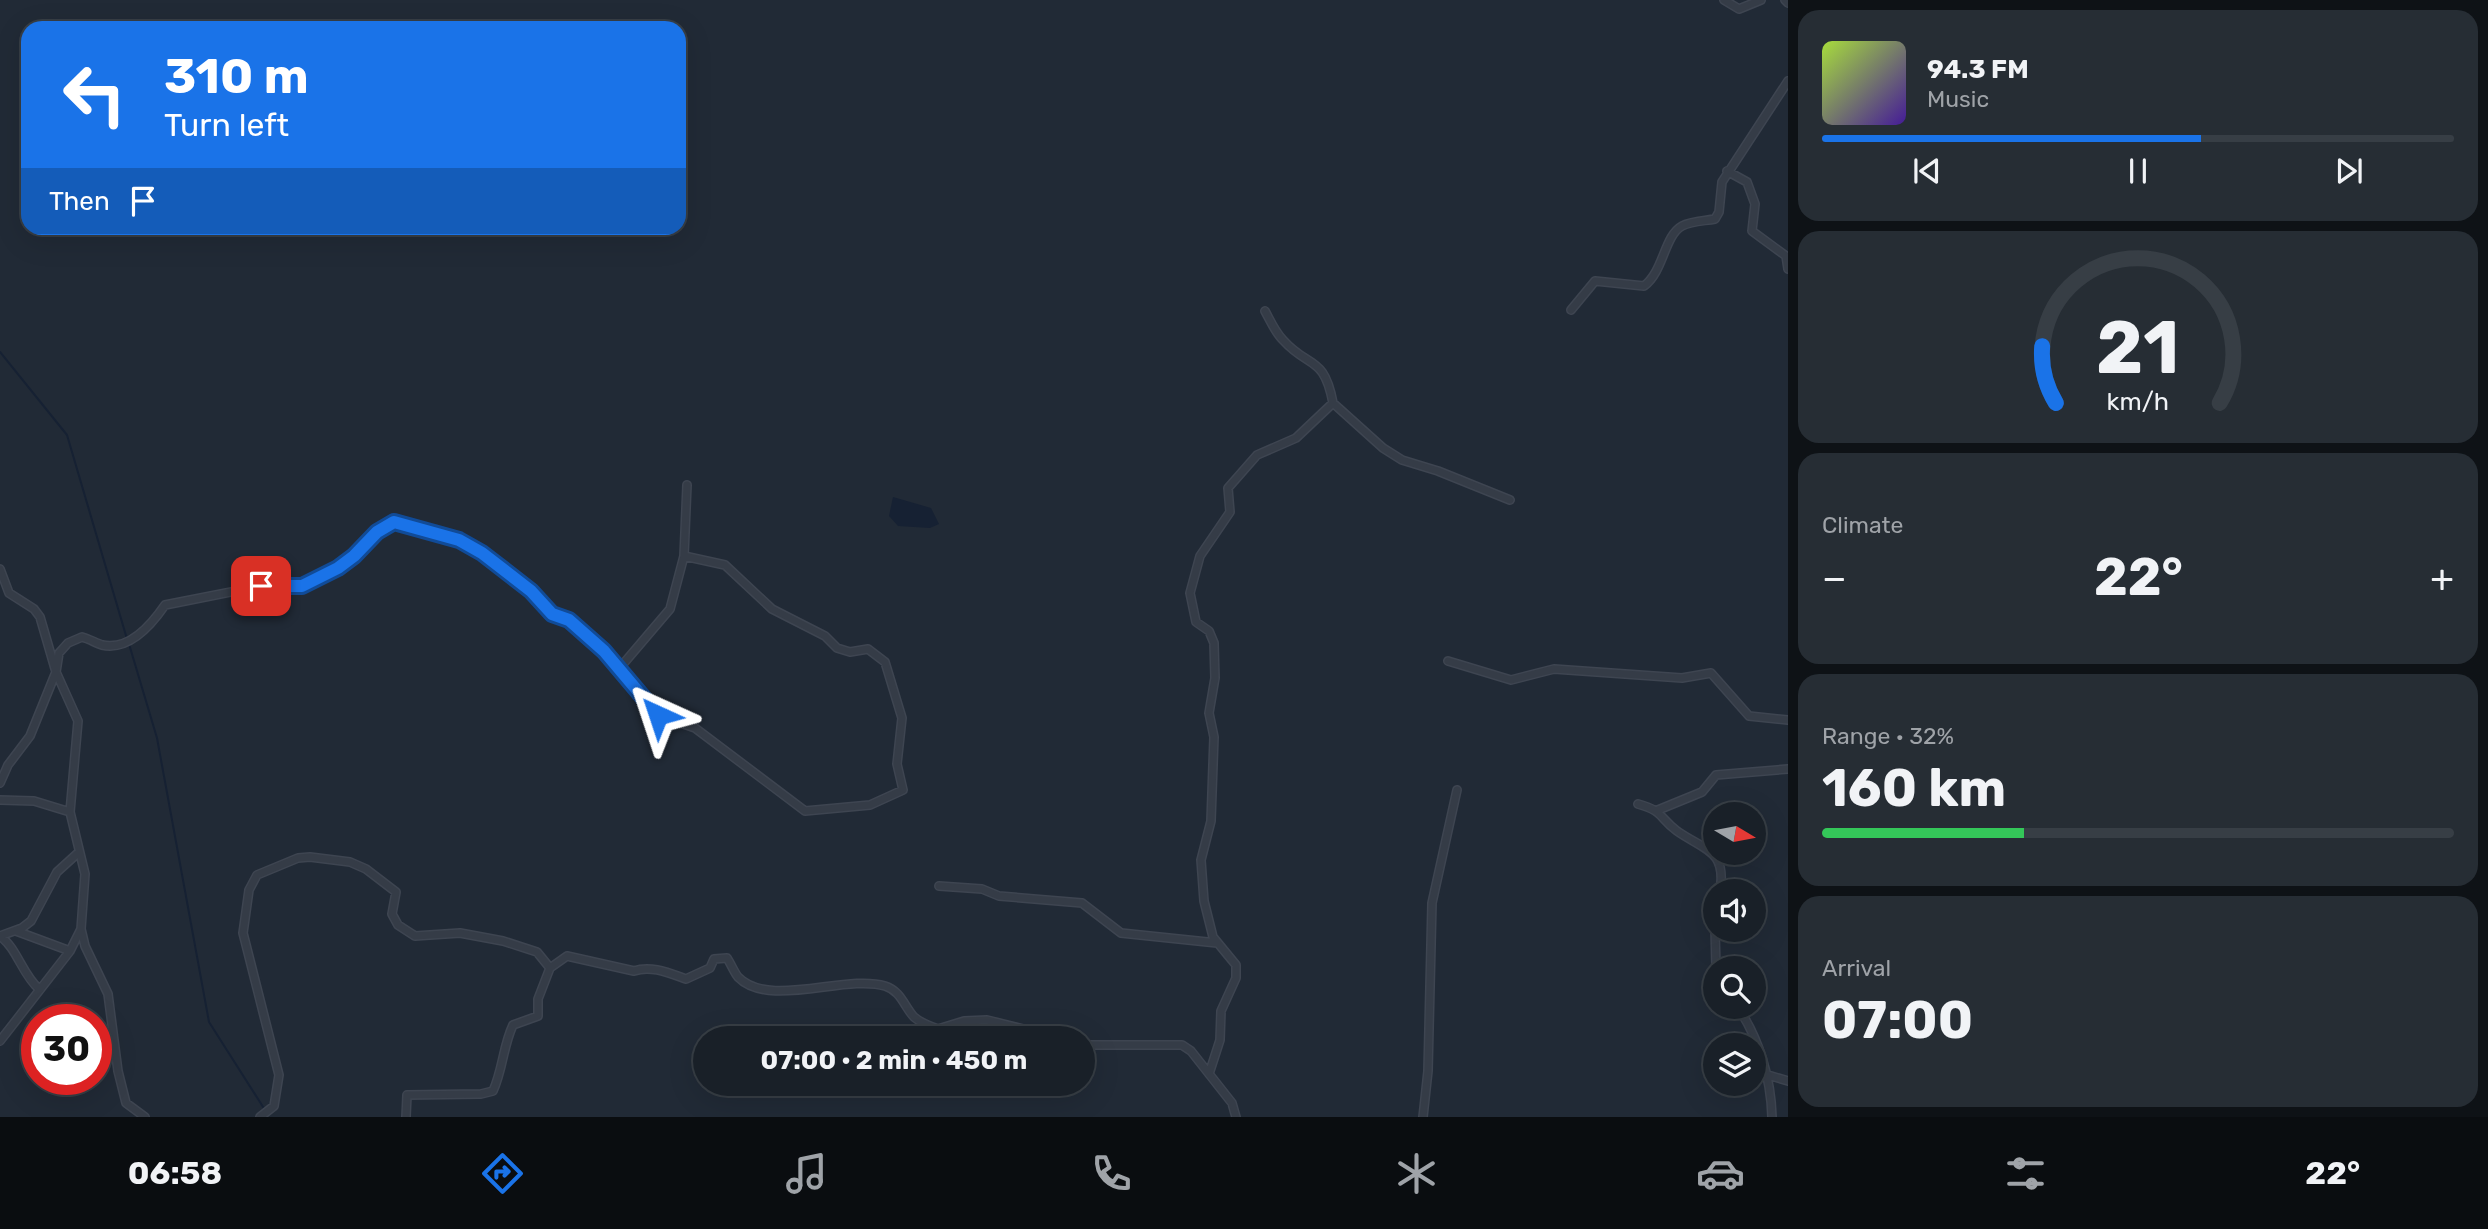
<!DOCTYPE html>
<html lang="en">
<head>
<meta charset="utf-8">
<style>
  body { margin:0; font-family:Rubik,sans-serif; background:#262d34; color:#f1f3f6; height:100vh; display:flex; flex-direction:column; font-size:26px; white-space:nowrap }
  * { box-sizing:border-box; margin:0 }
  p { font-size:23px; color:#9fa3a8 }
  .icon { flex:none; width:38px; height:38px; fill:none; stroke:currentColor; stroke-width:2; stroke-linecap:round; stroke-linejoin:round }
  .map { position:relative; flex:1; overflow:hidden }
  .side { display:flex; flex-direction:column; gap:10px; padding:10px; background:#0e1216; width:700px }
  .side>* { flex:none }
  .banner { position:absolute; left:21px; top:21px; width:665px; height:214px; border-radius:21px; box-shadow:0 7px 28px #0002,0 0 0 2px #373e45; background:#1a73e8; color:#fff; overflow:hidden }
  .needle { width:46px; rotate:100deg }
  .controls { position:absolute; left:1703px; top:802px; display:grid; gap:14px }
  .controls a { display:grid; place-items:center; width:63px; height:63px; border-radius:50%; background:#192028; box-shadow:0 7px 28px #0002,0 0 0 2px #373e45; font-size:35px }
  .speed { position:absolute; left:21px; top:1004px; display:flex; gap:14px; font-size:35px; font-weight:700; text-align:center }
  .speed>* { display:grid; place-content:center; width:91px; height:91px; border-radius:50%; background:#192028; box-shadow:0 7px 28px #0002,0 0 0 2px #373e45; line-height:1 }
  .speed .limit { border:10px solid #d22; background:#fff; color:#111 }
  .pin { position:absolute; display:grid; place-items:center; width:60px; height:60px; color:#fff; margin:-30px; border-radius:14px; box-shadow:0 4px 10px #0006 }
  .me { position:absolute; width:77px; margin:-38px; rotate:318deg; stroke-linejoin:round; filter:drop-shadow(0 0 5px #0008) }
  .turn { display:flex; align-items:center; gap:24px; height:147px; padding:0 28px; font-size:32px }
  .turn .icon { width:91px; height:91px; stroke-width:2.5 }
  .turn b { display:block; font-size:49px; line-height:60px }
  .then { display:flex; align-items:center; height:66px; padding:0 28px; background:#0003; gap:14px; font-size:26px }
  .big { font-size:52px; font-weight:700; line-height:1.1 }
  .side .tile { flex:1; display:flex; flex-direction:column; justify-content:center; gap:10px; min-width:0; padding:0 24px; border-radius:21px; background:#262d34 }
  .side .dial { align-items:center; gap:0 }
  .dial svg { height:182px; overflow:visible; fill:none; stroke:#373e45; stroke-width:7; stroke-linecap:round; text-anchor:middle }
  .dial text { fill:#f1f3f6; stroke:none }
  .song { display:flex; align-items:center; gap:21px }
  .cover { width:84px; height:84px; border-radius:10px; background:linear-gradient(135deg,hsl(80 70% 55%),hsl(260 70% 35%)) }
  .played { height:7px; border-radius:4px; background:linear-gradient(90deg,#1a73e8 60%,#373e45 60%) }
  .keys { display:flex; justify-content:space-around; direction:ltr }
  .heat { display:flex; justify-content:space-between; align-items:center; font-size:38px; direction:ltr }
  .charge { height:10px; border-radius:5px; background:linear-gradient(90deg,#34c759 32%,#373e45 0) }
  .trip { position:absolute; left:693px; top:1026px; width:402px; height:70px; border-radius:35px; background:#192028; box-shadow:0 7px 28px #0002,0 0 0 2px #373e45; font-weight:700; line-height:70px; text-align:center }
  .dock { display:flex; height:112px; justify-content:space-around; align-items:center; background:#0a0d10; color:#9fa3a8 }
  .dock .icon { width:49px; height:49px }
  .dock .active { color:#1a73e8 }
  .dock b { font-size:32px; color:#f1f3f6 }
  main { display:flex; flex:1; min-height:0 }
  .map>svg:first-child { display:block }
  .water { fill:#162133 }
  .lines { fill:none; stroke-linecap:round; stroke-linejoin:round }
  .stream { stroke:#162133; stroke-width:2 }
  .minor-casing { stroke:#3e4551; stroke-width:10 }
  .minor { stroke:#353c47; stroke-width:7 }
  .route-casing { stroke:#114b97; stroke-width:18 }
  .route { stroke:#1a73e8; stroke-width:12 }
</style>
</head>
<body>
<main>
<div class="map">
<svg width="1788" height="1117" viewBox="0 0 1788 1117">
  <rect width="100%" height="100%" fill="#212a36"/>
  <path class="water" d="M893,497L931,508L939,524L930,528L898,526L889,516Z"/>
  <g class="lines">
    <path class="stream" d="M0,352L67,435L127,639
      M129,644L157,738L209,1022L265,1110"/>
    <g class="minor-casing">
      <path id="minor" d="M1724,0L1739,9L1761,0
        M1785,0L1788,3
        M1727,171L1747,182L1755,204L1752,231L1786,256L1788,269
        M1571,310L1595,281L1644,286C1664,271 1664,236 1682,226C1691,221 1704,221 1715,219L1719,212L1722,182L1788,81
        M1265,311C1270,320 1275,332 1283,340C1309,369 1324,355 1333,403
        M0,569L9,593L34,609L40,617L56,672L78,721L70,812L85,874L81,929L85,946L108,994L118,1071L126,1103L145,1117
        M1448,661L1511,680L1554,669L1682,678L1711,673L1749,716L1788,720
        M618,670L670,609L684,556L687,485
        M0,783L8,765L30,736L56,672L59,653L68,643L82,637C89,639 96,643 102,645C129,651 152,624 165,605L261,586H302L338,568L354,556L377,532L394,522L459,540L483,553L531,591L552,614L569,620L604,651L623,677L658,715L695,728L805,811L870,805L903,790L897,764L902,718L885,662L868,649L850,652L837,648L825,636L772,609L725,565L684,556
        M0,800L34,801L70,812
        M1638,804C1664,811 1659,818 1677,831C1704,850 1727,850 1720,891
        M1658,810L1702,792L1716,775L1788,769
        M939,886L982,889L999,896L1082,903L1121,933L1217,943
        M1715,928L1716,968
        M16,931L70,951
        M0,936L22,928L31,921L57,872L79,852
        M0,936C17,948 22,974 39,989
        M1737,1006C1759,1038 1771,1078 1772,1117
        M0,1041L70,951L81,929
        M1083,1045H1182L1191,1051L1232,1103L1236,1117
        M1209,1074L1220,1040L1221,1011L1236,978V965L1213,937L1204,901L1201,860L1211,821L1214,737L1209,713L1215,678L1214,643L1209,631L1196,622L1190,593L1200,556L1230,512L1228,488L1257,455L1296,438L1333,403L1383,448L1402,460L1438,471L1510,500
        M1768,1075L1788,1081
        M260,1117L274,1106L279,1075L243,933L249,890L257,875L298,858L310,857L350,862L366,869L396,892L392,914L398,925L415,936L460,933L503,941L537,952L550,968L567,956L634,971C651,965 669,973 686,979L710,968L714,959L727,958C731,964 734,972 738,977C769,1009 845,974 885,986C901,991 904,1006 914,1017C921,1023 929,1026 938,1029L964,1021L987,1020L1059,1038
        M406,1117L407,1095L481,1094L493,1091C503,1069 503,1046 513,1025L538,1016V999L550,968
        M1423,1117L1428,1071L1432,903L1457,790"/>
    </g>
    <use href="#minor" class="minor"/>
  </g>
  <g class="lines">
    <g class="route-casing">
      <path id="route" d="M261,586H302L338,568L354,556L377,532L394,522L459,540L482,553L531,591L552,614L569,620L604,651L658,715"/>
    </g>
    <use href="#route" class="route"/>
  </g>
</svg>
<div class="controls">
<a><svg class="needle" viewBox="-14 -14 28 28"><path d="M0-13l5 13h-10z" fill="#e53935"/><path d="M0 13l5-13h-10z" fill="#9fa3a8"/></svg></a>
<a><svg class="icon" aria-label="sound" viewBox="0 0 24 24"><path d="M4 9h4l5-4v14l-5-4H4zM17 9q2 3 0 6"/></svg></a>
<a><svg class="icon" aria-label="search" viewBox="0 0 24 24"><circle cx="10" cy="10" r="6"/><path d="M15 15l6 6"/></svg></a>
<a><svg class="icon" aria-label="layers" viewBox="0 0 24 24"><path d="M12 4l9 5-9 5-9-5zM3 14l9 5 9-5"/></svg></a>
</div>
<div class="speed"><div class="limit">30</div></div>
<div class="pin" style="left:261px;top:586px;background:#d93025"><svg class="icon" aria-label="arrive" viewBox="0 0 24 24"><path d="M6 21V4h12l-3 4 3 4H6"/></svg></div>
<svg class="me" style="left:658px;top:715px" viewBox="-20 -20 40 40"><path d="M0-17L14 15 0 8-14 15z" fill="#1a73e8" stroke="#fff" stroke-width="4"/></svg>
<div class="trip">07:00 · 2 min · 450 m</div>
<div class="banner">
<div class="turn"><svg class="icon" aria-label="left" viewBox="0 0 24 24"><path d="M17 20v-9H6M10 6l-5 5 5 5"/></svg><div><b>310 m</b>Turn left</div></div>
<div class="then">Then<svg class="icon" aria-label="arrive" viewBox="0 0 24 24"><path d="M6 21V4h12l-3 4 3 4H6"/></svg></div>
</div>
</div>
<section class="side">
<div class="tile">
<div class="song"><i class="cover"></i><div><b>94.3 FM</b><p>Music</p></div></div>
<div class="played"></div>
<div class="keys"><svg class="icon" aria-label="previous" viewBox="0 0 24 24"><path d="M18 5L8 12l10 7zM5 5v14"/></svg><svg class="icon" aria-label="pause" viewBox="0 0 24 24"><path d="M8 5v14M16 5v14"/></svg><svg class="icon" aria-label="next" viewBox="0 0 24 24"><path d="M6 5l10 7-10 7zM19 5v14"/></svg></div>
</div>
<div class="tile dial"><svg viewBox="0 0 100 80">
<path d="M14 69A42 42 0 1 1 86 69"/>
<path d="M14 69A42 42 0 0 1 8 44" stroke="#1a73e8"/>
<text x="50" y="56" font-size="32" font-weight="700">21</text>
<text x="50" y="72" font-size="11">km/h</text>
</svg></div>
<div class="tile"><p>Climate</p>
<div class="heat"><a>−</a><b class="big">22°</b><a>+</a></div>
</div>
<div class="tile"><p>Range · 32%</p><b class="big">160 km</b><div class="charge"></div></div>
<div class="tile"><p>Arrival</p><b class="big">07:00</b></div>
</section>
</main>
<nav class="dock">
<b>06:58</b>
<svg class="icon active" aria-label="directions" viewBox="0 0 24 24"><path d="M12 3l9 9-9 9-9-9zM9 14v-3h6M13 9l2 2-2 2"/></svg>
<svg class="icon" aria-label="music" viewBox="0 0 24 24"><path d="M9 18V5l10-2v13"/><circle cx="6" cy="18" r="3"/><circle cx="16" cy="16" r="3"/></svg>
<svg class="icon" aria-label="phone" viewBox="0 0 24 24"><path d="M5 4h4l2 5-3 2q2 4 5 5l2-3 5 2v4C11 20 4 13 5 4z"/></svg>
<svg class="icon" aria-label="climate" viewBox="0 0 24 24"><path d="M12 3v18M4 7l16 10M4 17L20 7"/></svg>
<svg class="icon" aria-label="car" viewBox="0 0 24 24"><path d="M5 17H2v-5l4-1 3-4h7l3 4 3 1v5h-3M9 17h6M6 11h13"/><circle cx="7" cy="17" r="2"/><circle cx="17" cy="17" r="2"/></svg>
<svg class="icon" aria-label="filters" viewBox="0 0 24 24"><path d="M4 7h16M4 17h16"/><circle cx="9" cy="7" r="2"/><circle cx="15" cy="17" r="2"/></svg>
<b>22°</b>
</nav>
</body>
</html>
